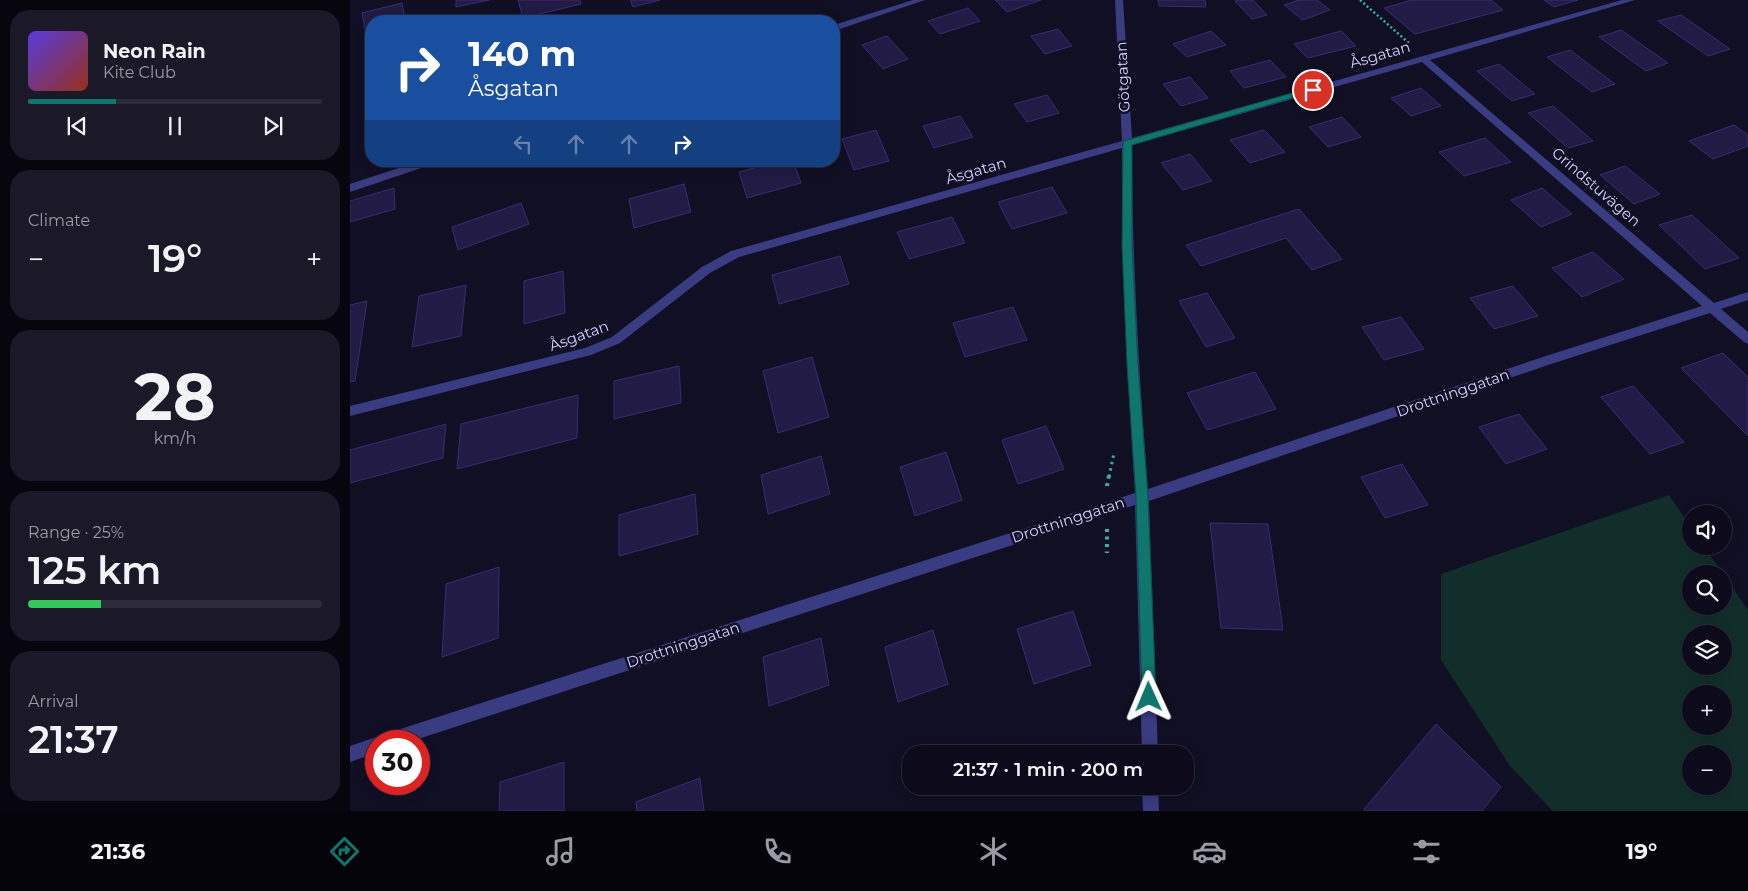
<!DOCTYPE html>
<html lang="en">
<head>
<meta charset="utf-8">
<style>
  body { margin:0; font-family:Montserrat,sans-serif; background:#1b1928; color:#f1f3f6; height:100vh; display:flex; flex-direction:column; font-size:19px; white-space:nowrap }
  * { box-sizing:border-box; margin:0 }
  p { font-size:16px; color:#9a9ba3 }
  .icon { flex:none; width:28px; height:28px; fill:none; stroke:currentColor; stroke-width:2; stroke-linecap:round; stroke-linejoin:round }
  .map { position:relative; flex:1; overflow:hidden }
  .panel { display:flex; flex-direction:column; gap:10px; padding:10px; background:#07060f; width:350px }
  .panel>* { flex:none }
  .banner { position:absolute; left:15px; top:15px; width:475px; height:152px; border-radius:20px; box-shadow:0 2px 12px #0003,0 0 0 1px #2d2b3a; background:#1a4fa0; color:#fff; overflow:hidden }
  .fabs { position:absolute; left:1332px; top:505px; display:grid; gap:10px }
  .fabs a { display:grid; place-items:center; width:50px; height:50px; border-radius:50%; background:#0d0b1b; box-shadow:0 2px 12px #0003,0 0 0 1px #2d2b3a; font-size:25px }
  .speed { position:absolute; left:15px; top:730px; display:flex; gap:10px; font-size:25px; font-weight:700; text-align:center }
  .speed>* { display:grid; place-content:center; width:65px; height:65px; border-radius:50%; background:#0d0b1b; box-shadow:0 2px 12px #0003,0 0 0 1px #2d2b3a; line-height:1 }
  .speed .limit { border:8px solid #d22; background:#fff; color:#111 }
  .pin { position:absolute; display:grid; place-items:center; width:42px; height:42px; color:#fff; margin:-21px; border:2px solid #fff; border-radius:50%; box-shadow:0 1px 5px #0007 }
  .me { position:absolute; width:55px; margin:-28px; rotate:359deg; stroke-linejoin:round; filter:drop-shadow(0 0 4px #0008) }
  .turn { display:flex; align-items:center; gap:18px; height:105px; padding:0 20px; font-size:22px }
  .turn .icon { width:65px; height:65px; stroke-width:2.5 }
  .turn b { display:block; font-size:35px; line-height:42px }
  .lanes { display:flex; align-items:center; height:48px; padding:0 20px; background:#0003; justify-content:center; gap:25px; direction:ltr }
  .lanes .off { opacity:.35 }
  .big { font-size:38px; font-weight:600; line-height:1.1 }
  .panel .tile { flex:1; display:flex; flex-direction:column; justify-content:center; gap:8px; min-width:0; padding:0 18px; border-radius:20px; background:#1b1928 }
  .panel .dial { align-items:center; gap:0 }
  .dial b { font-size:65px; line-height:1 }
  .song { display:flex; align-items:center; gap:15px }
  .cover { width:60px; height:60px; border-radius:8px; background:linear-gradient(135deg,hsl(250 70% 55%),hsl(10 70% 35%)) }
  .played { height:5px; border-radius:2px; background:linear-gradient(90deg,#0f766e 30%,#2d2b3a 30%) }
  .keys { display:flex; justify-content:space-around; direction:ltr }
  .heat { display:flex; justify-content:space-between; align-items:center; font-size:28px; direction:ltr }
  .charge { height:8px; border-radius:4px; background:linear-gradient(90deg,#34c759 25%,#2d2b3a 0) }
  .trip { position:absolute; left:552px; top:745px; width:292px; height:50px; border-radius:20px; background:#0d0b1b; box-shadow:0 2px 12px #0003,0 0 0 1px #2d2b3a; font-weight:600; line-height:50px; text-align:center }
  .dock { display:flex; height:80px; justify-content:space-around; align-items:center; background:#05040b; color:#9a9ba3 }
  .dock .icon { width:35px; height:35px }
  .dock .current { color:#0f766e }
  .dock b { font-size:22px; color:#f1f3f6 }
  main { display:flex; flex:1; min-height:0 }
  .map>svg:first-child { display:block }
  .green { fill:#122e2b; fill-rule:evenodd }
  .building { fill:#211b45; stroke:#372d70 }
  .lines { fill:none; stroke-linecap:round; stroke-linejoin:round }
  .path-far2 { stroke:#31b4a4; stroke-width:2.5; stroke-dasharray:2 2.5; stroke-linecap:butt }
  .path-far1 { stroke:#31b4a4; stroke-width:3; stroke-dasharray:2.5 4; stroke-linecap:butt }
  .path { stroke:#31b4a4; stroke-width:4; stroke-dasharray:3 4.5; stroke-linecap:butt }
  .minor { fill:#3a3c82; fill-rule:evenodd }
  .route { fill:#0f766e; stroke:#0a4d48 }
  .labels { text-anchor:middle; stroke-width:5; stroke-linejoin:round; paint-order:stroke }
  .street-label { font-size:15px; fill:#d5d2fe; stroke:#110f24 }
</style>
</head>
<body>
<main>
<section class="panel">
<div class="tile">
<div class="song"><i class="cover"></i><div><b>Neon Rain</b><p>Kite Club</p></div></div>
<div class="played"></div>
<div class="keys"><svg class="icon" aria-label="previous" viewBox="0 0 24 24"><path d="M18 5L8 12l10 7zM5 5v14"/></svg><svg class="icon" aria-label="pause" viewBox="0 0 24 24"><path d="M8 5v14M16 5v14"/></svg><svg class="icon" aria-label="next" viewBox="0 0 24 24"><path d="M6 5l10 7-10 7zM19 5v14"/></svg></div>
</div>
<div class="tile"><p>Climate</p>
<div class="heat"><a>−</a><b class="big">19°</b><a>+</a></div>
</div>
<div class="tile dial"><b>28</b><p>km/h</p></div>
<div class="tile"><p>Range · 25%</p><b class="big">125 km</b><div class="charge"></div></div>
<div class="tile"><p>Arrival</p><b class="big">21:37</b></div>
</section>
<div class="map">
<svg width="1398" height="811" viewBox="0 0 1398 811">
  <rect width="100%" height="100%" fill="#110f24"/>
  <path class="green" d="M1319,495L1341,527V546H1354L1373,574H1341V606H1374V575L1398,610V811H1203L1160,766L1091,660V574ZM1341,634H1374V666H1341ZM1341,694H1374V726H1341ZM1341,754H1374V786H1341Z"/>
  <path class="building" d="M106,0H139L106,7Z
    M168,0H230L231,4L173,18Z
    M280,0H310L283,7Z
    M645,0H691L657,12Z
    M808,0H855L856,7L809,6Z
    M890,0H903L917,15L902,19L885,1Z
    M949,0H967L980,10L953,20L934,5Z
    M1062,0H1141L1153,10L1065,34L1034,8Z
    M1194,0H1228L1204,7Z
    M52,3L55,19L45,21H21V28L15,29L12,13Z
    M618,8L630,21L590,34L578,21Z
    M1331,15L1380,49L1358,56L1308,21Z
    M708,29L722,46L695,54L681,36Z
    M1271,30L1318,63L1296,71L1249,37Z
    M861,31L876,45L837,57L823,44Z
    M991,31L1006,46L958,58L944,44Z
    M537,36L558,59L533,69L512,45Z
    M1220,50L1265,84L1242,92L1197,57Z
    M920,60L936,77L894,88L880,71Z
    M1149,64L1185,94L1162,101L1127,71Z
    M840,77L858,98L831,106L813,84Z
    M1071,88L1091,106L1061,116L1041,98Z
    M697,95L709,113L677,122L664,104Z
    M1203,106L1243,141L1218,148L1178,113Z
    M610,116L623,137L584,148L573,126Z
    M992,117L1011,137L978,147L959,127Z
    M1384,125L1398,135V146L1363,159L1339,141Z
    M526,130L539,161L504,170L492,139Z
    M914,130L935,152L900,163L880,140Z
    M1135,138L1161,162L1114,176L1089,152Z
    M840,154L862,181L833,190L811,163Z
    M430,161H443L451,183L397,198L389,172Z
    M1275,166L1310,194L1284,204L1250,175Z
    M334,184L341,212L284,228L279,199Z
    M702,187L717,213L662,229L648,202Z
    M44,188L45,209L0,222V201Z
    M1192,188L1222,214L1191,227L1161,200Z
    M171,203L179,224L108,250L102,227Z
    M949,209L992,259L962,270L936,238L851,266L836,245Z
    M1342,215L1389,258L1355,269L1309,225Z
    M602,217L615,243L559,259L547,232Z
    M1243,252L1274,279L1232,297L1202,268Z
    M490,256L499,284L429,304L422,275Z
    M213,271L215,313L174,324V281Z
    M116,285L111,336L62,347L69,296Z
    M1163,286L1188,316L1144,329L1120,298Z
    M857,293L885,338L856,347L829,301Z
    M17,301L5,381L0,382V305Z
    M663,307L677,340L615,357L603,323Z
    M1051,317L1074,349L1034,360L1012,327Z
    M1373,353L1398,377V436L1331,368Z
    M462,357L479,417L428,433L413,371Z
    M329,366L331,403L264,419V381Z
    M905,372L926,409L857,430L837,393Z
    M1283,386L1334,442L1300,454L1251,397Z
    M228,395L227,438L107,469L111,424Z
    M1169,414L1197,449L1156,464L1129,427Z
    M96,424L93,458L0,483V450Z
    M696,426L714,469L668,484L652,440Z
    M596,452L612,500L565,516L550,467Z
    M471,456L480,494L418,514L411,475Z
    M1052,464L1078,505L1035,518L1011,477Z
    M345,494L348,534L269,556V515Z
    M860,523L918,524L933,630L871,628Z
    M149,567L148,638L92,657L96,584Z
    M723,611L741,665L684,684L667,629Z
    M583,630L598,684L548,702L535,647Z
    M471,638L479,685L419,706L413,657Z
    M1086,724L1151,787L1132,811H1015L1014,809Z
    M214,762V811H149L150,782Z
    M350,778L354,811H287L286,802Z"/>
  <g class="lines">
    <path class="path-far2" d="M1010,0L1060,44"/>
    <path class="path-far1" d="M759,477L764,453"/>
    <path class="path" d="M757,486L759,475
      M757,529V553"/>
    <path class="minor" d="M563,0H575L484,31V25Z
      M765,0H773L782,138L1272,0H1285L1080,60L1364,303L1398,292V300L1371,309L1398,332V344L1394,342L1360,313L1198,365L799,501L808,754H792L785,505L62,741H26V753L0,762V746L26,737L31,739L32,735L38,733L785,493C777,378 771,263 772,148L389,257L360,273L270,343L241,355L0,416V406L235,348L262,337L352,267L381,251L772,141ZM1072,62L1352,306L1196,356L798,489C789,374 782,260 782,145Z
      M70,161H87L86,163L0,192V184Z
      M792,786H808L809,811H793Z"/>
  </g>
  <path class="route" d="M963,87L966,88V91L782,145V246L788,365L798,497L806,697L804,702L799,704L794,702L792,697L786,497L777,365L772,246L773,143L774,141Z"/>
  <g class="labels">
    <g class="street-label">
      <text transform="translate(1030 55) rotate(-16)" y="5">Åsgatan</text>
      <text transform="translate(773 77) rotate(-93)" y="5">Götgatan</text>
      <text transform="translate(626 171) rotate(-16)" y="5">Åsgatan</text>
      <text transform="translate(1246 187) rotate(41)" y="5">Grindstuvägen</text>
      <text transform="translate(229 336) rotate(-20)" y="5">Åsgatan</text>
      <text transform="translate(1103 393) rotate(-19)" y="5">Drottninggatan</text>
      <text transform="translate(718 520) rotate(-18)" y="5">Drottninggatan</text>
      <text transform="translate(333 645) rotate(-18)" y="5">Drottninggatan</text>
    </g>
  </g>
</svg>
<div class="fabs">
<a><svg class="icon" aria-label="sound" viewBox="0 0 24 24"><path d="M4 9h4l5-4v14l-5-4H4zM17 9q2 3 0 6"/></svg></a>
<a><svg class="icon" aria-label="search" viewBox="0 0 24 24"><circle cx="10" cy="10" r="6"/><path d="M15 15l6 6"/></svg></a>
<a><svg class="icon" aria-label="layers" viewBox="0 0 24 24"><path d="M12 4l9 5-9 5-9-5zM3 14l9 5 9-5"/></svg></a>
<a>+</a>
<a>−</a>
</div>
<div class="speed"><div class="limit">30</div></div>
<div class="pin" style="left:963px;top:90px;background:#d93025"><svg class="icon" aria-label="arrive" viewBox="0 0 24 24"><path d="M6 21V4h12l-3 4 3 4H6"/></svg></div>
<svg class="me" style="left:799px;top:697px" viewBox="-20 -20 40 40"><path d="M0-17L14 15 0 8-14 15z" fill="#0f766e" stroke="#fff" stroke-width="4"/></svg>
<div class="trip">21:37 · 1 min · 200 m</div>
<div class="banner">
<div class="turn"><svg class="icon" aria-label="right" viewBox="0 0 24 24"><path d="M7 20v-9h11M14 6l5 5-5 5"/></svg><div><b>140 m</b>Åsgatan</div></div>
<div class="lanes"><svg class="icon off" aria-label="left" viewBox="0 0 24 24"><path d="M17 20v-9H6M10 6l-5 5 5 5"/></svg><svg class="icon off" aria-label="ahead" viewBox="0 0 24 24"><path d="M12 20V5M6 11l6-6 6 6"/></svg><svg class="icon off" aria-label="ahead" viewBox="0 0 24 24"><path d="M12 20V5M6 11l6-6 6 6"/></svg><svg class="icon" aria-label="right" viewBox="0 0 24 24"><path d="M7 20v-9h11M14 6l5 5-5 5"/></svg></div>
</div>
</div>
</main>
<nav class="dock">
<b>21:36</b>
<svg class="icon current" aria-label="directions" viewBox="0 0 24 24"><path d="M12 3l9 9-9 9-9-9zM9 14v-3h6M13 9l2 2-2 2"/></svg>
<svg class="icon" aria-label="music" viewBox="0 0 24 24"><path d="M9 18V5l10-2v13"/><circle cx="6" cy="18" r="3"/><circle cx="16" cy="16" r="3"/></svg>
<svg class="icon" aria-label="phone" viewBox="0 0 24 24"><path d="M5 4h4l2 5-3 2q2 4 5 5l2-3 5 2v4C11 20 4 13 5 4z"/></svg>
<svg class="icon" aria-label="climate" viewBox="0 0 24 24"><path d="M12 3v18M4 7l16 10M4 17L20 7"/></svg>
<svg class="icon" aria-label="car" viewBox="0 0 24 24"><path d="M5 17H2v-5l4-1 3-4h7l3 4 3 1v5h-3M9 17h6M6 11h13"/><circle cx="7" cy="17" r="2"/><circle cx="17" cy="17" r="2"/></svg>
<svg class="icon" aria-label="filters" viewBox="0 0 24 24"><path d="M4 7h16M4 17h16"/><circle cx="9" cy="7" r="2"/><circle cx="15" cy="17" r="2"/></svg>
<b>19°</b>
</nav>
</body>
</html>
